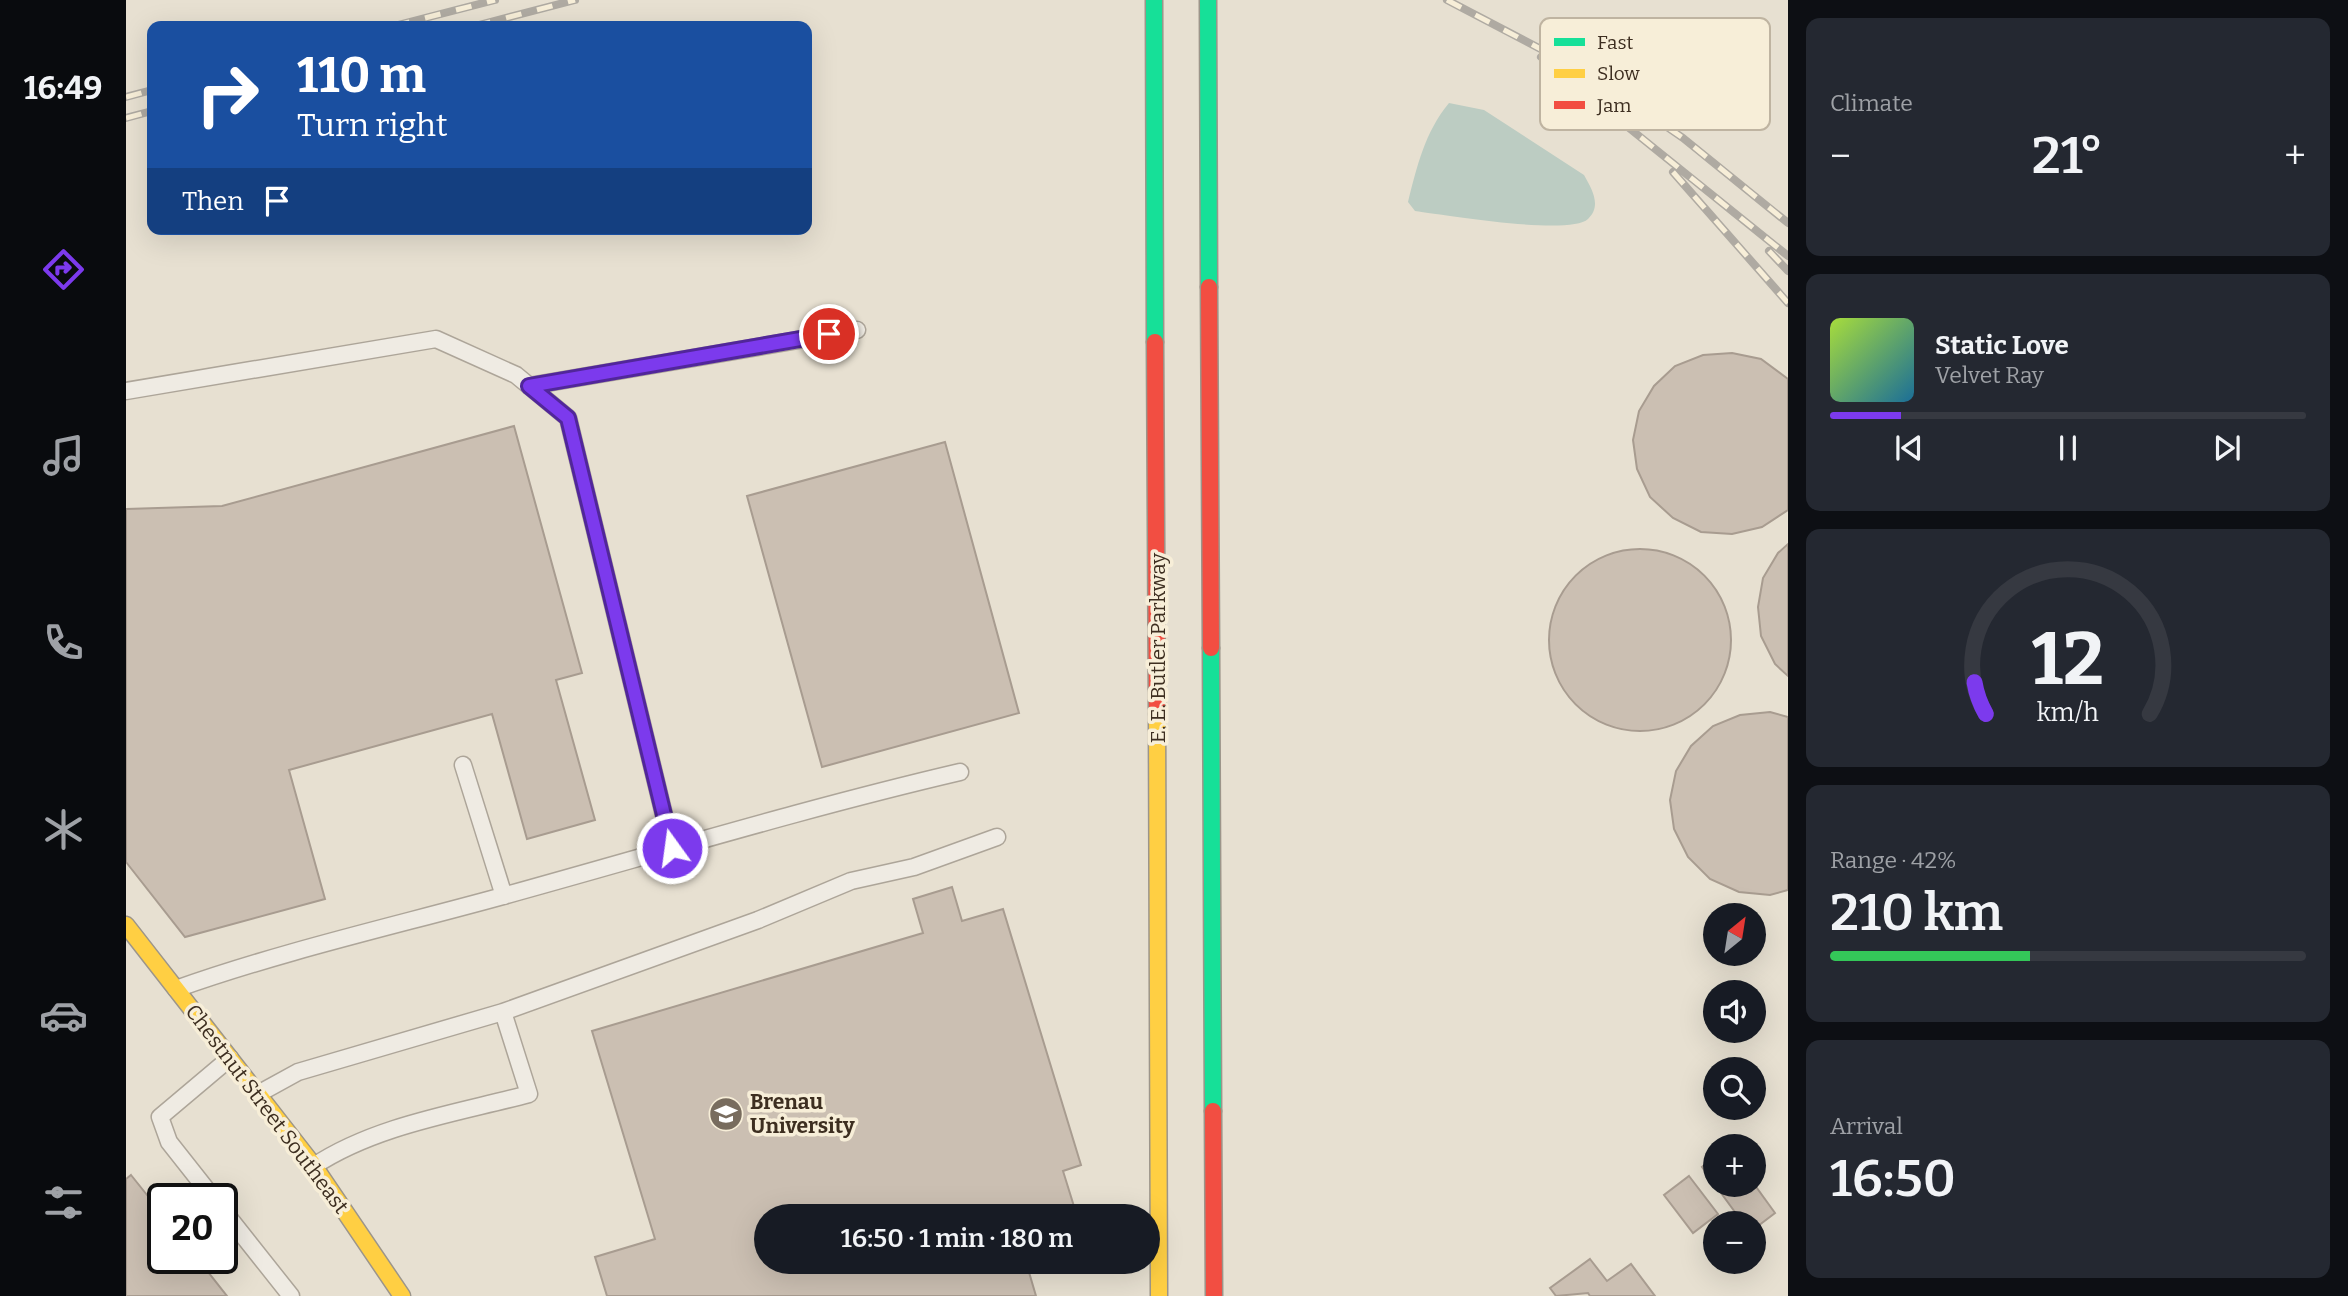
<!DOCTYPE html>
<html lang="en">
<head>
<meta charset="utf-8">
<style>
  body { margin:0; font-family:Bitter,serif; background:#242831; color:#f1f3f6; height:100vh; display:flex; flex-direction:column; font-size:26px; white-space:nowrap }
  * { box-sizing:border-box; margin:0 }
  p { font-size:23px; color:#9ea1a6 }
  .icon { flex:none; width:38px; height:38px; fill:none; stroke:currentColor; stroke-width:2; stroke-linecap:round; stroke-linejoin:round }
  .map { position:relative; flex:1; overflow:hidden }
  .panel { display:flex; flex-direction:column; gap:18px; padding:18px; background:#0d0f14; width:560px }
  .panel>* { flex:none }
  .banner { position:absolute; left:21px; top:21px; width:665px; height:214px; border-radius:14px; box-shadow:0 7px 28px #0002; background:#1a4fa0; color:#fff; overflow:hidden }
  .needle { width:46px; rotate:30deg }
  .controls { position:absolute; left:1577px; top:903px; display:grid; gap:14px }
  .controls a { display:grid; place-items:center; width:63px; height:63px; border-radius:50%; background:#171b24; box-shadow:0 7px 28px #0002; font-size:35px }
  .speed { position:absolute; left:21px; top:1183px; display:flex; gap:14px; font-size:35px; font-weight:700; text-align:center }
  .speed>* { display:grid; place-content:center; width:91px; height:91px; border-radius:50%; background:#171b24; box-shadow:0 7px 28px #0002; line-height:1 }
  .speed .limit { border:4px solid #111; border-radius:10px; background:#fff; color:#111 }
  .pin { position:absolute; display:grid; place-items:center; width:60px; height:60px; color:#fff; margin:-30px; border:4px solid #fff; border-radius:50%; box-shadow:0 2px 7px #0007 }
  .me { position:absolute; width:77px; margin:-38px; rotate:346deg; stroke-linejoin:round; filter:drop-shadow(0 0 5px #0008) }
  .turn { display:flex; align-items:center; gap:24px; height:147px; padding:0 35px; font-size:32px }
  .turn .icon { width:91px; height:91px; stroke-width:2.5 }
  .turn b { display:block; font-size:49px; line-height:60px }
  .then { display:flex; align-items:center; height:66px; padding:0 35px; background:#0003; gap:14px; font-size:26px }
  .big { font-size:52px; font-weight:600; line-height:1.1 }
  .panel .card { flex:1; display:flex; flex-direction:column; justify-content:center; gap:10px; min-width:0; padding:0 24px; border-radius:14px; background:#242831 }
  .panel .dial { align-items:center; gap:0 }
  .dial svg { height:182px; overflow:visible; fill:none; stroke:#363941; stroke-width:7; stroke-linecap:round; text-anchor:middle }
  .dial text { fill:#f1f3f6; stroke:none }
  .song { display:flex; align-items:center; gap:21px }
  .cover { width:84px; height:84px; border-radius:10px; background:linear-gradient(135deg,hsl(80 70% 55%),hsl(200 70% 35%)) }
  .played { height:7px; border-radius:4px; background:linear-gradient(90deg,#7c3aed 15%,#363941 15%) }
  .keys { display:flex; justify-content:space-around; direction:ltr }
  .heat { display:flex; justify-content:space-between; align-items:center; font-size:38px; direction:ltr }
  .charge { height:10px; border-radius:5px; background:linear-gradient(90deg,#34c759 42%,#363941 0) }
  .trip { position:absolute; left:628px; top:1204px; width:406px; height:70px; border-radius:35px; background:#171b24; box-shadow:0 7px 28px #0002; font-weight:600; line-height:70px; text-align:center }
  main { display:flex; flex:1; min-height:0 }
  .menu { display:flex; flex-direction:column; width:126px; justify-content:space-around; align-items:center; background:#090b0e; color:#9ea1a6 }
  .menu .icon { width:49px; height:49px }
  .menu .current { color:#7c3aed }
  .menu b { font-size:32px; color:#f1f3f6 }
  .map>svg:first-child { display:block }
  .water { fill:#bcccc2 }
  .building { fill:#cbbfb2; stroke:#a89c90; stroke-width:2 }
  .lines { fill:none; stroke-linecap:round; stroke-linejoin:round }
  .lane-casing { stroke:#ada599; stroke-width:19 }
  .fast-casing { stroke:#9c958a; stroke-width:19 }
  .slow-casing { stroke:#9c958a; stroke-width:19 }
  .jam-casing { stroke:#9c958a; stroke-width:19 }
  .lane { stroke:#efebe3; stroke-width:16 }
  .fast { stroke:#16e098; stroke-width:16 }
  .slow { stroke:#ffcf43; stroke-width:16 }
  .jam { stroke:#f24e42; stroke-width:16 }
  .rail-casing { stroke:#afaaa2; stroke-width:8 }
  .rail { stroke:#f7eed8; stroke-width:5; stroke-dasharray:16; stroke-linecap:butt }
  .route-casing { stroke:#51269a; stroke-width:18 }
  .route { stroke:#7c3aed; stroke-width:12 }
  .labels { text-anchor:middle; stroke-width:7; stroke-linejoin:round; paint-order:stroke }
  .street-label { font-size:21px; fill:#3d2e20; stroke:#f7eed8 }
  .poi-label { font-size:21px; font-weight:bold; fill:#3d2e20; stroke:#f7eed8; text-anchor:start }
  .key { fill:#f7eed8; stroke:#bfb4a1; stroke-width:2 }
  .key-label { font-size:19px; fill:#3d2e20 }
</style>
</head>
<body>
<main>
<nav class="menu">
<b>16:49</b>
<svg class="icon current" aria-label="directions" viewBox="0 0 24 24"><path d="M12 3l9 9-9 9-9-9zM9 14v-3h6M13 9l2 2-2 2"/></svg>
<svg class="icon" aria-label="music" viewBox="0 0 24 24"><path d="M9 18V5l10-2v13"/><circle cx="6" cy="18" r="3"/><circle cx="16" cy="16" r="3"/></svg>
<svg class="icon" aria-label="phone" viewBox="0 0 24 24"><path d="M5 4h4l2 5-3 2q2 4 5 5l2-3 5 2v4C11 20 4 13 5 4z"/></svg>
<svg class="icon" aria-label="climate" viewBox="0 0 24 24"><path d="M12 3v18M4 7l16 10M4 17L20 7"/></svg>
<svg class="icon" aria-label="car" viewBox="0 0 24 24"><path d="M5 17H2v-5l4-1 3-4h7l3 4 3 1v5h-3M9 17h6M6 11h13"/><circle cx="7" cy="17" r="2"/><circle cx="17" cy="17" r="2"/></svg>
<svg class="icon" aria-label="filters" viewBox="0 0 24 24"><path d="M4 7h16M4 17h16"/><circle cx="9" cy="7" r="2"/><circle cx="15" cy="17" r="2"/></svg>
</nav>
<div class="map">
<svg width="1662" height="1296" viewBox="0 0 1662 1296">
  <rect width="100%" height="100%" fill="#e7e0d1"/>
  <path class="water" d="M1323,103L1358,110L1458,175C1466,189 1476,206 1462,219C1444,236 1319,215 1289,211L1282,202C1291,166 1299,132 1323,103Z"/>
  <path class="building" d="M1606,353L1635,359L1662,379V510L1636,527L1606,534L1575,532L1547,518L1524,497L1511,469L1507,440L1513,411L1528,386L1549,366L1577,355Z
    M388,426L456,673L430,680L469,820L401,839L366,714L163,770L199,899L59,937L0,862V509L96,506Z
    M819,442L893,713L696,767L621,496Z
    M1662,544V676L1649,664L1635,636L1632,607L1637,578L1652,553Z
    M1423 640a91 91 0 1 1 182 0a91 91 0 1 1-182 0Z
    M1644,712L1662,717V890L1644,895L1613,892L1584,879L1562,857L1548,829L1544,800L1550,771L1565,746L1587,726L1614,715Z
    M826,887L836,921L877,909L955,1165L937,1171L951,1216H640V1262H900L910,1296H481L469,1257L529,1239L466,1031L797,933L787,899Z
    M1589,1157V1185L1628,1184L1649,1213L1628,1229V1223H1617L1576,1167Z
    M5,1175L37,1215V1258H71L101,1296H0V1179Z
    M1563,1176L1592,1214L1567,1233L1538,1195Z
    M1464,1259L1481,1281L1505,1264L1529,1296H1464L1462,1293L1430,1296L1424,1288Z"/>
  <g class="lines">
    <g class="lane-casing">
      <path id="lane" d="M403,386L731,330
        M0,391L310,339L390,375L442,418L546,848
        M337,765L378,896
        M50,989C157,951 268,926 377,896C529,854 680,808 834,772
        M377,1012L632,920L725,881L788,867L871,837
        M132,1094L172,1072L377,1012L403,1094C332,1113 250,1125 188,1166
        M88,1199L43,1142L34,1117L104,1058
        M96,1209L165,1296"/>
    </g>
    <g class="fast-casing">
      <path id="fast" d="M1028,0L1029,342
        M1082,0L1083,287
        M1085,648L1087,1111"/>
    </g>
    <g class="slow-casing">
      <path id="slow" d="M1031,714L1033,1296
        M0,925L188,1166L276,1296"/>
    </g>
    <g class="jam-casing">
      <path id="jam" d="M1083,287L1085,648
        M1029,342L1031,714
        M1087,1111L1088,1296"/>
    </g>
    <use href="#lane" class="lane"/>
    <use href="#fast" class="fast"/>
    <use href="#slow" class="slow"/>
    <use href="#jam" class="jam"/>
    <g class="rail-casing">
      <path id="rail" d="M1321,0L1470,78L1557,138L1662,223
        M268,26L369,0
        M349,26L449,0
        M1415,57L1662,256
        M0,97L26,90
        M0,118L26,111
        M1547,172L1662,303
        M1643,251L1662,271"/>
    </g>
    <use href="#rail" class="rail"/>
  </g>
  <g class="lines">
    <g class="route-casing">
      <path id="route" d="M546,848L442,418L403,386L703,334"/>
    </g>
    <use href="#route" class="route"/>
  </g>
  <defs>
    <g id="university-disc" transform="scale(1.75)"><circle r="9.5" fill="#786c5e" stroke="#f7eed8"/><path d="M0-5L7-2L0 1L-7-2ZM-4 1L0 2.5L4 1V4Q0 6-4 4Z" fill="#fff"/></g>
  </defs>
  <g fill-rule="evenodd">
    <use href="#university-disc" x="600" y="1114"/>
  </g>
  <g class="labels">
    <g class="street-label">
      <text transform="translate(1032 648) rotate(-90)" y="7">E. E. Butler Parkway</text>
      <text transform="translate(141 1109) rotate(53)" y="7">Chestnut Street Southeast</text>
    </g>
    <g class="poi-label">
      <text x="624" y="1109">Brenau<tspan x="624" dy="24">University</tspan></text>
    </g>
  </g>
  <rect x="1414" y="18" width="230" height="112" rx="10" class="key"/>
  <rect x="1428" y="38" width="31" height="8" fill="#16e098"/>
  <rect x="1428" y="69" width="31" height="9" fill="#ffcf43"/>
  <rect x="1428" y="101" width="31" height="8" fill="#f24e42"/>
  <g class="key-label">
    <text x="1471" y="49">Fast</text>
    <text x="1471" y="80">Slow</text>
    <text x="1471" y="112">Jam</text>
  </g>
</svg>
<div class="controls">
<a><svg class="needle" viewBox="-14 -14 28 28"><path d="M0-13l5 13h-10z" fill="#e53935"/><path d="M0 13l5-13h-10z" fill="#9ea1a6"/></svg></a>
<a><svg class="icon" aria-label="sound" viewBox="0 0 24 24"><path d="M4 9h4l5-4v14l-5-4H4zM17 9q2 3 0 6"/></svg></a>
<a><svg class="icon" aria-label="search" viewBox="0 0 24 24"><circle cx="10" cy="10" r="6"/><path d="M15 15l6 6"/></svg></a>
<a>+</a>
<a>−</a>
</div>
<div class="speed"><div class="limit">20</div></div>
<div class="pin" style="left:703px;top:334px;background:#d93025"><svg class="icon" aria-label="arrive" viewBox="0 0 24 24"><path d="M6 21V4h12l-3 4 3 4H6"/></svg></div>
<svg class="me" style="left:546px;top:848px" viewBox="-20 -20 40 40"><circle r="17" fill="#7c3aed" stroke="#fff" stroke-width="3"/><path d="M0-11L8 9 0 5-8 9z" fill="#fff"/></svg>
<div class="trip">16:50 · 1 min · 180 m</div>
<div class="banner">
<div class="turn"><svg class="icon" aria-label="right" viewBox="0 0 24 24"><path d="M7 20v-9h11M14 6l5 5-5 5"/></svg><div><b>110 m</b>Turn right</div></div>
<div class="then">Then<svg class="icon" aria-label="arrive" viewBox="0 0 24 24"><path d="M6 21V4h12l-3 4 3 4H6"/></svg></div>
</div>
</div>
<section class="panel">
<div class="card"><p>Climate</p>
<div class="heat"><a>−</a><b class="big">21°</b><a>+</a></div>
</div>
<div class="card">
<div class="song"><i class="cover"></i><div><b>Static Love</b><p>Velvet Ray</p></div></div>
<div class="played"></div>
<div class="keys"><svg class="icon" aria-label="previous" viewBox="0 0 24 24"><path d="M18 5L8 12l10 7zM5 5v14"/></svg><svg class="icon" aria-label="pause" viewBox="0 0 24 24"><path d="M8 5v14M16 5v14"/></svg><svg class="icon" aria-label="next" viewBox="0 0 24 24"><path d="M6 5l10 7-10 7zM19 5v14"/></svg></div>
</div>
<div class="card dial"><svg viewBox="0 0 100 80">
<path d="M14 69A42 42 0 1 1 86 69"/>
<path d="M14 69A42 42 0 0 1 9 55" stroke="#7c3aed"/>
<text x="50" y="56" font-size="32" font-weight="700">12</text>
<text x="50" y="72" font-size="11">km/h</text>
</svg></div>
<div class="card"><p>Range · 42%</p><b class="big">210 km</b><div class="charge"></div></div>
<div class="card"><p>Arrival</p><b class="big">16:50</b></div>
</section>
</main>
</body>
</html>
